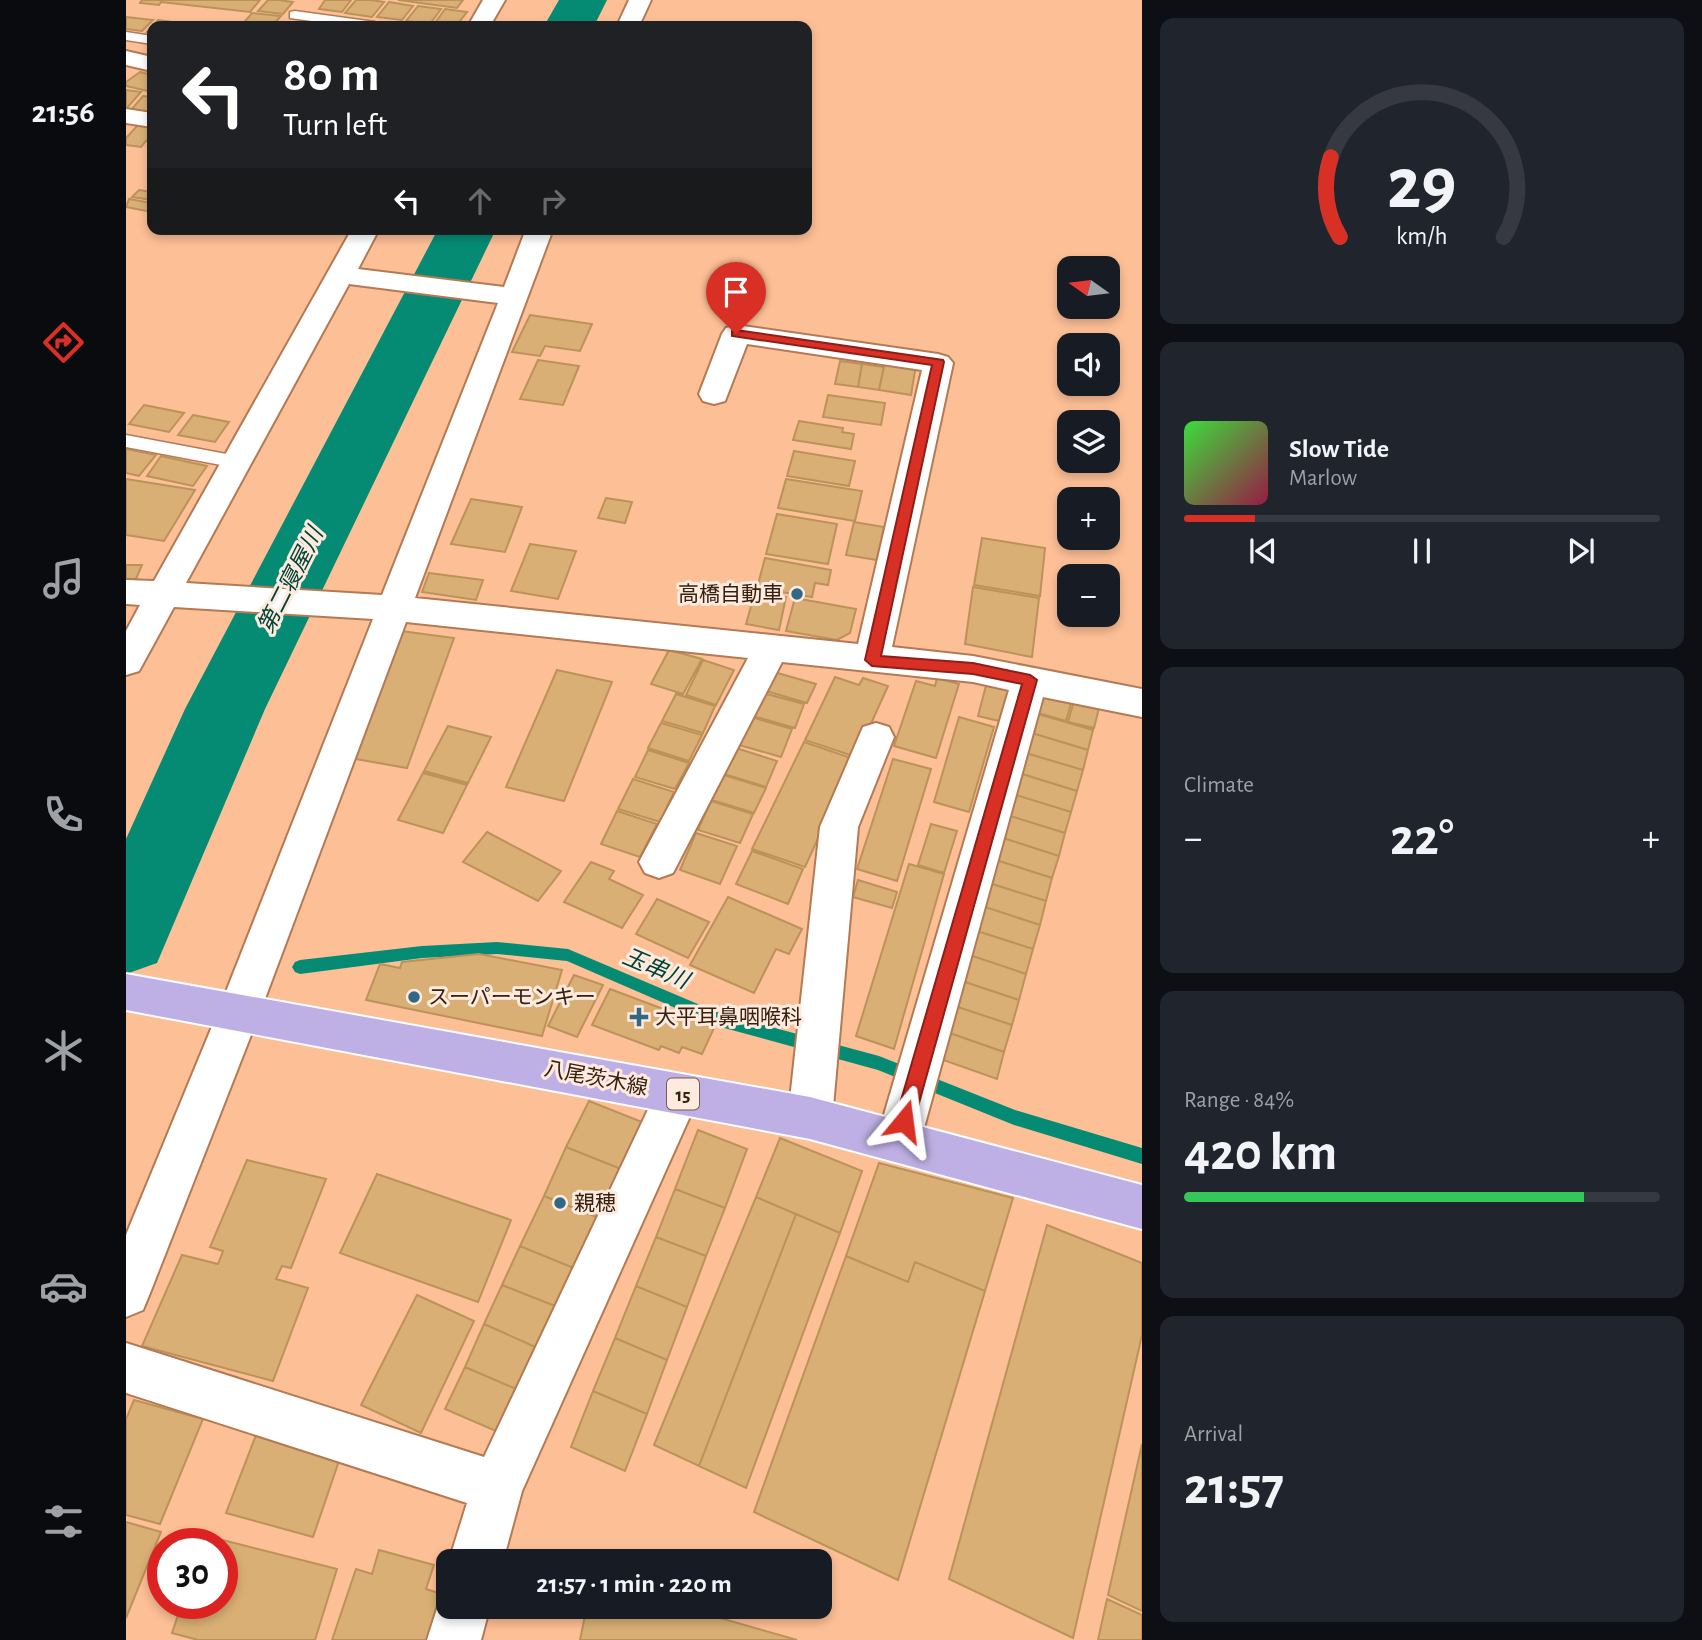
<!DOCTYPE html>
<html lang="en">
<head>
<meta charset="utf-8">
<style>
  body { margin:0; font-family:"Alegreya Sans","Noto Sans JP",sans-serif; background:#20242c; color:#f1f3f6; height:100vh; display:flex; flex-direction:column; font-size:26px; white-space:nowrap }
  * { box-sizing:border-box; margin:0 }
  p { font-size:23px; color:#9ea1a6 }
  .icon { flex:none; width:38px; height:38px; fill:none; stroke:currentColor; stroke-width:2; stroke-linecap:round; stroke-linejoin:round }
  .map { position:relative; flex:1; overflow:hidden }
  .sheet { display:flex; flex-direction:column; gap:18px; padding:18px; background:#0d0f14; width:560px }
  .sheet>* { flex:none }
  .banner { position:absolute; left:21px; top:21px; width:665px; height:214px; border-radius:14px; box-shadow:0 4px 10px #0003; background:#202124; color:#fff; overflow:hidden }
  .needle { width:46px; rotate:284deg }
  .controls { position:absolute; left:931px; top:256px; display:grid; gap:14px }
  .controls a { display:grid; place-items:center; width:63px; height:63px; border-radius:14px; background:#171b24; box-shadow:0 4px 10px #0003; font-size:35px }
  .speed { position:absolute; left:21px; top:1528px; display:flex; gap:14px; font-size:35px; font-weight:700; text-align:center }
  .speed>* { display:grid; place-content:center; width:91px; height:91px; border-radius:50%; background:#171b24; box-shadow:0 4px 10px #0003; line-height:1 }
  .speed .limit { border:10px solid #d22; background:#fff; color:#111 }
  .pin { position:absolute; display:grid; place-items:center; width:60px; height:60px; color:#fff; margin:-72px -30px; border-radius:50% 50% 50% 0; rotate:-45deg; box-shadow:0 0 7px #0007 }
  .pin .icon { rotate:45deg }
  .me { position:absolute; width:77px; margin:-38px; rotate:16deg; stroke-linejoin:round; filter:drop-shadow(0 0 5px #0008) }
  .turn { display:flex; align-items:center; gap:24px; height:147px; padding:0 21px; font-size:32px }
  .turn .icon { width:91px; height:91px; stroke-width:2.5 }
  .turn b { display:block; font-size:49px; line-height:60px }
  .lanes { display:flex; align-items:center; height:66px; padding:0 21px; background:#0003; justify-content:center; gap:35px; direction:ltr }
  .lanes .off { opacity:.35 }
  .big { font-size:52px; font-weight:700; line-height:1.1 }
  .sheet .tile { flex:1; display:flex; flex-direction:column; justify-content:center; gap:10px; min-width:0; padding:0 24px; border-radius:14px; background:#20242c }
  .sheet .dial { align-items:center; gap:0 }
  .dial svg { height:182px; overflow:visible; fill:none; stroke:#363941; stroke-width:7; stroke-linecap:round; text-anchor:middle }
  .dial text { fill:#f1f3f6; stroke:none }
  .song { display:flex; align-items:center; gap:21px }
  .cover { width:84px; height:84px; border-radius:10px; background:linear-gradient(135deg,hsl(120 70% 55%),hsl(340 70% 35%)) }
  .played { height:7px; border-radius:4px; background:linear-gradient(90deg,#d93025 15%,#363941 15%) }
  .keys { display:flex; justify-content:space-around; direction:ltr }
  .heat { display:flex; justify-content:space-between; align-items:center; font-size:38px; direction:ltr }
  .charge { height:10px; border-radius:5px; background:linear-gradient(90deg,#34c759 84%,#363941 0) }
  .trip { position:absolute; left:310px; top:1549px; width:396px; height:70px; border-radius:14px; background:#171b24; box-shadow:0 4px 10px #0003; font-weight:700; line-height:70px; text-align:center }
  main { display:flex; flex:1; min-height:0 }
  .dock { display:flex; flex-direction:column; width:126px; justify-content:space-around; align-items:center; background:#090b0e; color:#9ea1a6 }
  .dock .icon { width:49px; height:49px }
  .dock .on { color:#d93025 }
  .dock b { font-size:32px; color:#f1f3f6 }
  .map>svg:first-child { display:block }
  .lines { fill:none; stroke-linecap:round; stroke-linejoin:round }
  .stream { fill:#058b73; fill-rule:evenodd }
  .river { fill:#058b73; fill-rule:evenodd }
  .building { fill:#d9af75; stroke:#bb9259; stroke-width:2 }
  .lane-casing { stroke:#b47a54; stroke-width:3 }
  .street-casing { stroke:#b47a54; stroke-width:4 }
  .primary-casing { stroke:#fff; stroke-width:4 }
  .lane { fill:#fff; fill-rule:evenodd }
  .street { fill:#fff; fill-rule:evenodd }
  .primary { fill:#beb0e4; fill-rule:evenodd }
  .route { fill:#d93025; stroke:#8d1f18; stroke-width:2 }
  .poi-dot { fill:#336884; stroke:#feeade; stroke-width:2.5 }
  .labels { text-anchor:middle; stroke-width:6; stroke-linejoin:round; paint-order:stroke }
  .shield { fill:#feeade; stroke:#735d4d; stroke-width:2 }
  .shield-label { font-size:19px; font-weight:bold; fill:#37200f }
  .poi-label { font-size:21px; fill:#37200f; stroke:#feeade; text-anchor:start }
  .street-label { font-size:21px; fill:#37200f; stroke:#feeade }
  .water-label { font-size:23px; font-style:italic; fill:#004437; stroke:#feeade }
</style>
</head>
<body>
<main>
<nav class="dock">
<b>21:56</b>
<svg class="icon on" aria-label="directions" viewBox="0 0 24 24"><path d="M12 3l9 9-9 9-9-9zM9 14v-3h6M13 9l2 2-2 2"/></svg>
<svg class="icon" aria-label="music" viewBox="0 0 24 24"><path d="M9 18V5l10-2v13"/><circle cx="6" cy="18" r="3"/><circle cx="16" cy="16" r="3"/></svg>
<svg class="icon" aria-label="phone" viewBox="0 0 24 24"><path d="M5 4h4l2 5-3 2q2 4 5 5l2-3 5 2v4C11 20 4 13 5 4z"/></svg>
<svg class="icon" aria-label="climate" viewBox="0 0 24 24"><path d="M12 3v18M4 7l16 10M4 17L20 7"/></svg>
<svg class="icon" aria-label="car" viewBox="0 0 24 24"><path d="M5 17H2v-5l4-1 3-4h7l3 4 3 1v5h-3M9 17h6M6 11h13"/><circle cx="7" cy="17" r="2"/><circle cx="17" cy="17" r="2"/></svg>
<svg class="icon" aria-label="filters" viewBox="0 0 24 24"><path d="M4 7h16M4 17h16"/><circle cx="9" cy="7" r="2"/><circle cx="15" cy="17" r="2"/></svg>
</nav>
<div class="map">
<svg width="1016" height="1640" viewBox="0 0 1016 1640">
  <rect width="100%" height="100%" fill="#fdbf96"/>
  <g class="lines">
    <path class="stream" d="M371,942L442,949L593,1013L753,1056L889,1110L1016,1148V1164L888,1125L752,1070L591,1026L441,961L371,954L296,958L174,974L169,972L166,967L169,962L174,960L296,946Z"/>
    <path class="river" d="M433,0H481L468,26H418Z
      M312,229H370L139,709L31,963L0,974V839L59,709Z"/>
  </g>
  <path class="building" d="M16,0H134L124,12L35,2L33,5L14,3Z
    M142,0H153L167,2L157,14L132,11Z
    M199,0H225L216,12L193,9Z
    M230,0H245L258,2L246,17L219,13Z
    M272,0H337L331,8Z
    M263,2L287,6L276,20L251,17Z
    M292,6L315,9L304,24L280,21Z
    M319,9L341,12L330,26H307Z
    M126,13L155,16L146,26H115Z
    M0,17L27,20L16,31L0,29Z
    M32,20L61,24L59,26H26V33L21,32Z
    M14,72L26,75V92L0,86V82Z
    M0,90L15,92L0,109Z
    M17,96L26,97V110L22,114L4,111Z
    M12,125L26,127V134L15,147L0,145V138Z
    M13,190L26,192V200L6,197Z
    M3,199L26,203V212L0,207Z
    M404,315L431,319L466,324L454,351L419,346L414,356L386,352Z
    M412,360L453,366L437,405L394,399Z
    M714,361L736,364L732,387L709,384Z
    M759,361L790,365L785,395L753,390Z
    M736,364L758,367L753,390L732,387Z
    M702,395L759,403L755,425L697,417Z
    M18,405L58,413L43,432L3,424Z
    M67,415L103,422L89,442L52,435Z
    M673,421L717,428L716,432L728,434L725,449L667,440Z
    M0,449L30,455L13,476L0,473Z
    M668,451L729,461L723,486L661,476Z
    M35,456L81,466L67,486L21,476Z
    M0,479L69,490L38,541L0,535Z
    M660,479L736,491L729,521L652,508Z
    M480,498L506,502L499,523L472,518Z
    M345,499L396,507L379,552L325,544Z
    M651,514L711,524L702,564L640,554Z
    M728,522L758,527L751,560L720,555Z
    M856,538L919,548L914,596L848,585Z
    M404,544L450,551L432,599L385,591Z
    M639,558L705,570L702,585L689,583L686,597L631,588Z
    M0,565H16L10,579H0Z
    M303,573L357,580L350,600L296,592Z
    M847,587L913,598L906,657L839,644Z
    M629,592L660,597L653,630L620,624Z
    M669,598L730,609L724,633L711,640L660,631Z
    M275,631L328,638L281,768L224,758Z
    M543,650L576,659L557,694L525,684Z
    M577,660L608,670L590,705L560,695Z
    M431,670L486,682L438,801L380,787Z
    M648,672L690,684L681,703L640,691Z
    M709,677L733,685L737,678L762,686L730,757L679,740Z
    M811,678L833,684L810,758L768,746L790,681L809,686Z
    M862,678L885,684L877,722L852,716Z
    M918,692L946,700L940,721L912,713Z
    M637,693L678,704L669,728L627,716Z
    M550,694L589,706L577,733L536,721Z
    M948,701L973,708L968,728L942,722Z
    M912,714L967,730L962,750L906,733Z
    M625,717L666,729L655,757L613,745Z
    M833,717L868,727L843,812L808,802Z
    M535,723L576,735L563,761L522,748Z
    M322,726L365,737L342,783L298,771Z
    M906,733L962,750L957,770L900,753Z
    M678,742L728,759L679,867L626,849Z
    M610,748L651,761L640,787L598,774Z
    M522,750L563,763L549,789L509,777Z
    M900,753L957,770L951,791L893,773Z
    M767,759L805,769L771,881L731,869Z
    M297,773L341,785L317,833L272,820Z
    M893,773L951,791L945,812L887,794Z
    M598,775L640,788L628,813L586,800Z
    M507,779L548,792L534,822L492,809Z
    M887,794L945,812L939,833L881,815Z
    M585,801L627,814L614,843L572,830Z
    M491,811L531,824L514,857L475,844Z
    M881,815L939,833L933,856L874,837Z
    M805,824L831,831L818,873L792,865Z
    M361,832L435,871L412,901L337,862Z
    M570,833L611,846L594,884L554,870Z
    M874,837L933,856L926,878L867,859Z
    M626,851L677,869L662,904L610,884Z
    M867,859L926,878L920,901L860,882Z
    M465,862L488,871L483,879L517,895L496,928L438,902Z
    M783,864L818,874L768,1049L730,1036Z
    M732,880L771,892L766,908L727,897Z
    M860,882L920,901L914,925L853,905Z
    M602,897L676,929L663,954L650,949L628,993L564,965Z
    M531,899L583,922L562,958L510,934Z
    M853,905L914,925L907,949L845,929Z
    M845,929L907,949L900,974L838,953Z
    M838,953L900,974L893,1000L830,979Z
    M353,954L436,970L416,1036L240,1000L254,964L274,968L276,962Z
    M448,975L477,985L451,1037L422,1026Z
    M830,979L893,1000L886,1025L823,1004Z
    M484,989L588,1028L576,1054L556,1047L553,1053L535,1046L533,1050L466,1025Z
    M823,1004L886,1025L878,1052L815,1030Z
    M815,1030L878,1052L871,1079L806,1056Z
    M463,1101L516,1122L495,1169L440,1147Z
    M572,1130L621,1149L599,1208L549,1189Z
    M654,1138L736,1171L714,1233L630,1197Z
    M440,1147L495,1169L473,1218L418,1196Z
    M121,1160L200,1179L165,1268L156,1266L150,1279L182,1288L147,1381L16,1346L56,1255L92,1264L97,1251L84,1247Z
    M753,1163L887,1198L859,1291L789,1262L782,1282L720,1256Z
    M251,1174L385,1220L352,1302L214,1253Z
    M549,1189L599,1208L580,1256L530,1237Z
    M418,1196L473,1218L450,1269L394,1246Z
    M630,1197L670,1214L573,1466L528,1445Z
    M670,1214L714,1233L620,1488L573,1466Z
    M921,1225L1016,1263V1335L947,1638L823,1579Z
    M530,1237L580,1256L561,1307L510,1286Z
    M394,1246L450,1269L434,1308L376,1285Z
    M720,1256L782,1282L789,1262L859,1291L772,1580L628,1512Z
    M376,1285L434,1308L416,1350L358,1324Z
    M510,1286L561,1307L541,1360L489,1338Z
    M291,1295L348,1321L295,1433L235,1405Z
    M358,1324L416,1350L397,1392L339,1367Z
    M489,1338L541,1360L521,1414L467,1391Z
    M339,1367L397,1392L379,1435L319,1409Z
    M467,1391L521,1414L499,1471L445,1447Z
    M8,1400L77,1419L34,1524L0,1515V1419Z
    M130,1435L214,1458L187,1537L100,1513Z
    M1016,1444V1611L982,1595Z
    M0,1522L35,1532L0,1618Z
    M81,1536L211,1569L189,1640H72L46,1633L56,1603H96V1544H78Z
    M253,1550L308,1565L300,1589L319,1595L306,1640H206L230,1569L246,1574Z
    M981,1599L1016,1615V1640H972Z
    M461,1606H552L671,1640H454Z"/>
  <g class="lines">
    <g class="lane-casing">
      <path id="lane" d="M169,11L249,22L256,26H221L164,18V12Z
        M0,32L26,36V44L0,40Z
        M0,435L111,456L118,458L120,462L118,466L111,468L0,447Z"/>
    </g>
    <g class="street-casing">
      <path id="street" d="M357,0H379L364,26H342Z
        M503,0H525L513,26H491Z
        M0,51L26,57V71L0,65Z
        M0,109L26,113V127L0,123Z
        M226,229H253L232,269L378,287L400,229H427L289,598L732,644L796,370L621,344L599,401L588,404L577,401L573,394L596,334L600,328L610,325L812,354L822,357L827,363L766,647L847,656L1016,689V717L917,697L794,1142L788,1157L772,1163L756,1157L750,1142L883,690L847,682L656,662L547,873L533,878L519,873L513,862L622,658L280,622L134,1012L24,1293L17,1310L0,1317V1235L92,1012L247,619L48,607L13,671L0,675V631L14,605L0,604V580L28,581ZM223,284L372,303L256,595L60,583Z
        M750,723L763,727L768,737L732,827L706,1118L700,1133L684,1139L668,1133L662,1118L694,827L737,727Z
        M552,1074L568,1080L574,1094L396,1491L377,1561H323L341,1503L0,1393V1343L358,1457L536,1080Z
        M322,1585V1606H364L355,1640H301L318,1587Z"/>
    </g>
    <g class="primary-casing">
      <path id="primary" d="M0,974L684,1097L1016,1185V1229L684,1139L0,1010Z"/>
    </g>
    <use href="#lane" class="lane"/>
    <use href="#street" class="street"/>
    <use href="#primary" class="primary"/>
  </g>
  <path class="route" d="M610,330L817,360L818,362L755,656L847,663L904,675L911,680L788,1121L785,1127L778,1129L772,1127L769,1121L896,684L847,674L746,666L739,660L806,365L606,336V331Z"/>
  <g class="poi-dot">
    <circle cx="671" cy="594" r="7"/>
    <circle cx="288" cy="997" r="7"/>
    <path d="M509.5 1006.5h7v7h7v7h-7v7h-7v-7h-7v-7h7z"/>
    <circle cx="434" cy="1203" r="7"/>
  </g>
  <g class="labels">
    <rect class="shield" x="541" y="1078.5" width="32" height="31" rx="5"/>
    <g class="shield-label">
      <text x="557" y="1101">15</text>
    </g>
    <g class="poi-label">
      <text x="657" y="601" text-anchor="end">高橋自動車</text>
      <text x="302" y="1004">スーパーモンキー</text>
      <text x="529" y="1024">大平耳鼻咽喉科</text>
      <text x="448" y="1210">親穂</text>
    </g>
    <g class="street-label">
      <text transform="translate(470 1078) rotate(11)" y="7">八尾茨木線</text>
    </g>
    <g class="water-label">
      <text transform="translate(164 580) rotate(-63)" y="8">第二寝屋川</text>
      <text transform="translate(530 968) rotate(23)" y="8">玉串川</text>
    </g>
  </g>
</svg>
<div class="controls">
<a><svg class="needle" viewBox="-14 -14 28 28"><path d="M0-13l5 13h-10z" fill="#e53935"/><path d="M0 13l5-13h-10z" fill="#9ea1a6"/></svg></a>
<a><svg class="icon" aria-label="sound" viewBox="0 0 24 24"><path d="M4 9h4l5-4v14l-5-4H4zM17 9q2 3 0 6"/></svg></a>
<a><svg class="icon" aria-label="layers" viewBox="0 0 24 24"><path d="M12 4l9 5-9 5-9-5zM3 14l9 5 9-5"/></svg></a>
<a>+</a>
<a>−</a>
</div>
<div class="speed"><div class="limit">30</div></div>
<div class="pin" style="left:610px;top:334px;background:#d93025"><svg class="icon" aria-label="arrive" viewBox="0 0 24 24"><path d="M6 21V4h12l-3 4 3 4H6"/></svg></div>
<svg class="me" style="left:778px;top:1121px" viewBox="-20 -20 40 40"><path d="M0-17L14 15 0 8-14 15z" fill="#d93025" stroke="#fff" stroke-width="4"/></svg>
<div class="trip">21:57 · 1 min · 220 m</div>
<div class="banner">
<div class="turn"><svg class="icon" aria-label="left" viewBox="0 0 24 24"><path d="M17 20v-9H6M10 6l-5 5 5 5"/></svg><div><b>80 m</b>Turn left</div></div>
<div class="lanes"><svg class="icon" aria-label="left" viewBox="0 0 24 24"><path d="M17 20v-9H6M10 6l-5 5 5 5"/></svg><svg class="icon off" aria-label="ahead" viewBox="0 0 24 24"><path d="M12 20V5M6 11l6-6 6 6"/></svg><svg class="icon off" aria-label="right" viewBox="0 0 24 24"><path d="M7 20v-9h11M14 6l5 5-5 5"/></svg></div>
</div>
</div>
<section class="sheet">
<div class="tile dial"><svg viewBox="0 0 100 80">
<path d="M14 69A42 42 0 1 1 86 69"/>
<path d="M14 69A42 42 0 0 1 10 34" stroke="#d93025"/>
<text x="50" y="56" font-size="32" font-weight="700">29</text>
<text x="50" y="72" font-size="11">km/h</text>
</svg></div>
<div class="tile">
<div class="song"><i class="cover"></i><div><b>Slow Tide</b><p>Marlow</p></div></div>
<div class="played"></div>
<div class="keys"><svg class="icon" aria-label="previous" viewBox="0 0 24 24"><path d="M18 5L8 12l10 7zM5 5v14"/></svg><svg class="icon" aria-label="pause" viewBox="0 0 24 24"><path d="M8 5v14M16 5v14"/></svg><svg class="icon" aria-label="next" viewBox="0 0 24 24"><path d="M6 5l10 7-10 7zM19 5v14"/></svg></div>
</div>
<div class="tile"><p>Climate</p>
<div class="heat"><a>−</a><b class="big">22°</b><a>+</a></div>
</div>
<div class="tile"><p>Range · 84%</p><b class="big">420 km</b><div class="charge"></div></div>
<div class="tile"><p>Arrival</p><b class="big">21:57</b></div>
</section>
</main>
</body>
</html>
